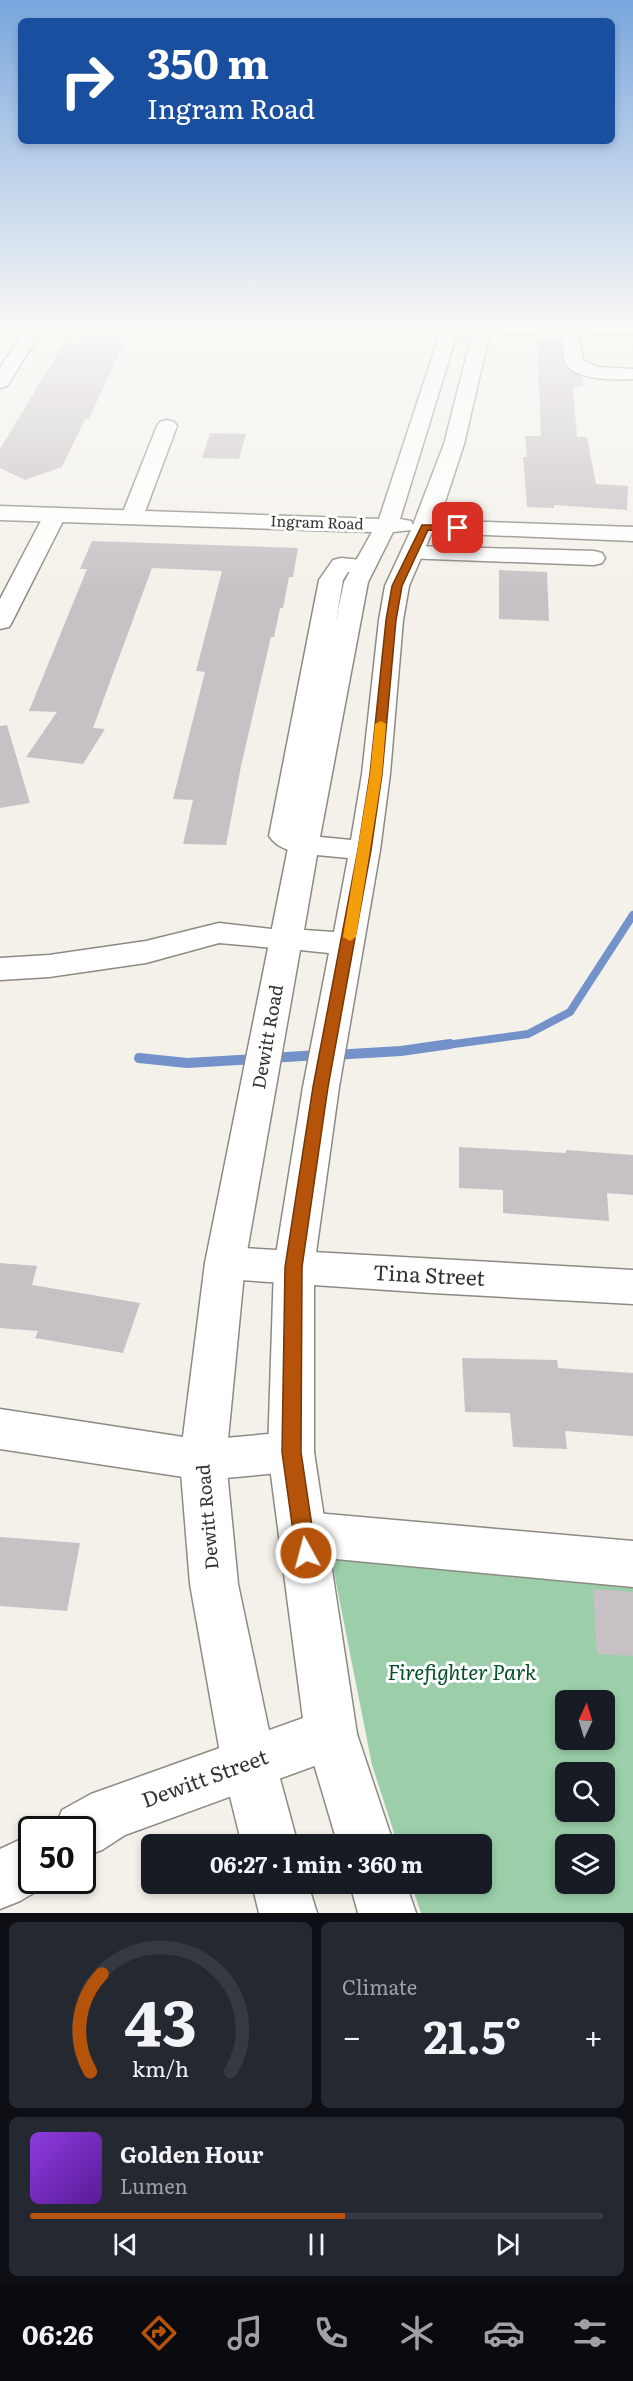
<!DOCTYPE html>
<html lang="en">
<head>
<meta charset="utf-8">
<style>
  body { margin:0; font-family:Literata,serif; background:#242831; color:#f1f3f6; height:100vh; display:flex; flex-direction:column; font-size:22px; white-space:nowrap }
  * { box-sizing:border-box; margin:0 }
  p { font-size:20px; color:#9ea1a6 }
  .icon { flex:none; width:33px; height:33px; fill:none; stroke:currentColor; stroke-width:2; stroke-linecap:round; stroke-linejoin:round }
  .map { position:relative; height:1913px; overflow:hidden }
  .panel { display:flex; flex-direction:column; gap:9px; padding:9px; background:#0d0f14; flex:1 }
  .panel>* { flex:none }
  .hud { position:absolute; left:18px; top:18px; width:597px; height:126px; border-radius:9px; box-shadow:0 3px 9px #0003; background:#1a4fa0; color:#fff; overflow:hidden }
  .needle { width:39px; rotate:4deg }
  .fabs { position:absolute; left:555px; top:1690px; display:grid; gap:12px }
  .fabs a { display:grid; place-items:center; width:60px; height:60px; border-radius:9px; background:#171b24; box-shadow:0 3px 9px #0003; font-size:30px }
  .speed { position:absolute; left:18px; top:1816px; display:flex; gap:12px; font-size:30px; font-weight:700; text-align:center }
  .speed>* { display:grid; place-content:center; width:78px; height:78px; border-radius:50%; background:#171b24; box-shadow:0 3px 9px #0003; line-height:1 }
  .speed .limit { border:3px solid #111; border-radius:9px; background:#fff; color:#111 }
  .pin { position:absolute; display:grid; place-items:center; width:51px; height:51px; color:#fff; margin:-26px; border-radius:12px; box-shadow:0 3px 9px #0006 }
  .me { position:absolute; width:66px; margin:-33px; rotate:353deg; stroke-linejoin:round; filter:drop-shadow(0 0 4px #0008) }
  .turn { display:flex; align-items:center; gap:21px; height:126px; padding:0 30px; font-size:27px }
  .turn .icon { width:78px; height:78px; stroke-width:2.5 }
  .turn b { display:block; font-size:42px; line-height:51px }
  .big { font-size:45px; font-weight:700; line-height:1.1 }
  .panel .tile { flex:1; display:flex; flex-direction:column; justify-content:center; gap:9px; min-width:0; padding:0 21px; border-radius:9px; background:#242831 }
  .panel .dial { align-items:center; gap:0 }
  .dial svg { height:156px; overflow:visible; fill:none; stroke:#363941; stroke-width:7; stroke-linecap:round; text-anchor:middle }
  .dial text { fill:#f1f3f6; stroke:none }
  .song { display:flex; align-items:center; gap:18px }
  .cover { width:72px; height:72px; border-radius:9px; background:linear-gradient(135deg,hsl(270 70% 55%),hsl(270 70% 35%)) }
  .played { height:6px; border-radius:3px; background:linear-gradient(90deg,#b45309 55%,#363941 55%) }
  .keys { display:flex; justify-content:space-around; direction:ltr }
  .heat { display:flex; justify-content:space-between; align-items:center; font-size:33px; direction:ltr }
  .panel .tiles { flex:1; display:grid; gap:9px; grid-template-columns:1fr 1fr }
  .tile:last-child { grid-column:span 2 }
  .trip { position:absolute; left:141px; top:1834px; width:351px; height:60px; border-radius:9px; background:#171b24; box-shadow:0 3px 9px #0003; font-weight:700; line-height:60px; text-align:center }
  .dock { display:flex; height:96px; justify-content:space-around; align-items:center; background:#090b0e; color:#9ea1a6 }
  .dock .icon { width:42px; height:42px }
  .dock .current { color:#b45309 }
  .dock b { font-size:27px; color:#f1f3f6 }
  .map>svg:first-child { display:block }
  .green { fill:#9ccfa9; fill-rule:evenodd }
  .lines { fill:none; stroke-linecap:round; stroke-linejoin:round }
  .stream-far1 { stroke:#7492ca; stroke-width:8 }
  .stream { stroke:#7492ca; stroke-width:10 }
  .building { fill:#c7c1c6 }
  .minor-casing { stroke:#8d8a84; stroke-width:3 }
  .major-casing { stroke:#8d8a84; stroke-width:3 }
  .minor { fill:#fff; fill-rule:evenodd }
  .major { fill:#fff; fill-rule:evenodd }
  .route { fill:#b45309; stroke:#753606; stroke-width:1.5 }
  .slow { fill:#f59e0b }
  .labels { text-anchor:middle; stroke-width:6; stroke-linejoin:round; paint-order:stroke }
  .far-street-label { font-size:15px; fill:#343330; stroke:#fff }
  .street-label { font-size:18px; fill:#343330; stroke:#fff }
  .near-street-label { font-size:21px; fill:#343330; stroke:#fff }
  .near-park-label { font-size:21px; font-style:italic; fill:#034f27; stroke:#fff }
</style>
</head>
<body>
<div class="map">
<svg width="633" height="1913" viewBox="0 0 633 1913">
  <rect width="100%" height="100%" fill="#f4f1ea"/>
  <path class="green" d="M331,1557L633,1577V1913H421L411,1884H482V1845H398L372,1765ZM566,1701H604V1740H566ZM566,1773H604V1812H566ZM566,1845H604V1884H566Z"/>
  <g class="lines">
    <path class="stream-far1" d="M439,1046L528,1034L570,1012L633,915"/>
    <path class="stream" d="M333,1055L401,1051L450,1044
      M139,1058L187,1063L256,1059
      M270,1058L319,1055"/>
  </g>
  <path class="building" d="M86,334L119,335L116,341L124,342L89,419H85L62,467L25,480L0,468V449L58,353L66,342L81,343Z
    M537,340L560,341L563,363L568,370L582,377L583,387H573L577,437H587L596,484L628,486L627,510L554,505V508L527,507L523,457H527L525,436H541Z
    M210,433L246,434L239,459L202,458Z
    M92,541L298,548L293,577H289L283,608H280L274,637H271L241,766L226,845L183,844L193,800L173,799L205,672L196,671L222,571L152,568L93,728L105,729L83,764L26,757L57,712L29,711L87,569H80Z
    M499,570L547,572L549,621L499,619Z
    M7,725L30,803L0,808V726Z
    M459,1147L566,1153V1150L633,1155V1195L607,1193L609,1221L503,1213V1190L459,1188Z
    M0,1263L37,1266L32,1285L140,1303L123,1353L35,1338L38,1331L0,1328Z
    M462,1358L557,1360L558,1368L633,1373V1436L565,1431L567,1449L513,1447L510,1413L465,1412Z
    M0,1537L80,1543L67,1611L0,1606Z
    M593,1589L633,1592V1656L597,1654Z"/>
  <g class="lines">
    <g class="minor-casing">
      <path id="minor" d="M27,327H44L7,386L0,388V368Z
        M494,327H633V335L579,334L583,360L597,367L633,369V379C617,380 573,381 565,362C562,354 563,342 562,333L502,332Z
        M167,420L174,422L177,426L143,517L140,522L132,524L124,522L121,517L157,426L160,422Z
        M55,508L63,510L66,515L12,622L9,627L0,629V599L44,515L47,510Z
        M425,520L633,527V541L417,532L414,527L417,522Z
        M413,546L594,551L602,553L605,558L602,563L594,565L405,558L402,553L405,548Z
        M341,558L372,561L376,566L372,571L348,572L343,580L300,832L315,839L319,845L315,851C299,855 278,850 269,836L319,580L333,560Z
        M219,923L298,932L302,939L298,946L286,949L219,943L146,963L49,977L0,980V958L49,955L146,941Z
        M225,1247L633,1270V1304L432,1293L225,1279L211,1274L205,1263L211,1252Z
        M0,1409L203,1440L291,1432L307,1438L314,1452L307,1466L291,1472L203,1480L0,1449Z
        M304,1512L633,1541V1587L304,1556L287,1550L280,1534L287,1518Z
        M331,1708L350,1715L357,1734L350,1753L125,1835L102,1850L82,1857V1830H54L62,1810L91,1794Z
        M32,1834V1881L52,1882L20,1901L0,1909V1849Z"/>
    </g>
    <g class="major-casing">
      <path id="major" d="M442,327H459L400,519L411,521L413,525L444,444L474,327H491L464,444L446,499L409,586L403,620L390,774L380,850L339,1087L314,1267V1452L357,1734L394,1845H338L305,1734L268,1452L274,1267L303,1087L329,953L300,950L245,1263L226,1460L238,1584L276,1764L298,1845H242L222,1764L190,1584L180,1460L205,1263L303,773L344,582L372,532L0,520V506L379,519ZM411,530L385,586L379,620L362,774L351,840L320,837L368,582L393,532ZM317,855L348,858L334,932L304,930Z
        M252,1884H308L317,1913H259Z
        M350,1884H406L416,1913H358Z"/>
    </g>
    <use href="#minor" class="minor"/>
    <use href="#major" class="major"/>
  </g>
  <linearGradient id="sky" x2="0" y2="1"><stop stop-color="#79a6dc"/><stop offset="0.55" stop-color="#faf9f6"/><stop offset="1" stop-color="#faf9f6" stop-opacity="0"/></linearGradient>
  <rect width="633" height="595" fill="url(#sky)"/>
  <path class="route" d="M422,525H458L462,528L458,531L428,530L402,586L396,620L382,774L371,850L328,1087L302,1267L301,1452L316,1553L313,1560L306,1562L299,1560L296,1553L282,1452L285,1267L313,1087L358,850L370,774L386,620L392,586Z"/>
  <path class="slow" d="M381,721L386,724L382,774L356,937L350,941L343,937L370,774L375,724Z"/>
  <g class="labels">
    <g class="far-street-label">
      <text transform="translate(317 523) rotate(2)" y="5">Ingram Road</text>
    </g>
    <g class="street-label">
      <text transform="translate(268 1037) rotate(-80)" y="6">Dewitt Road</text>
      <text transform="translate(208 1517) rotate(-95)" y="6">Dewitt Road</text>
    </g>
    <g class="near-street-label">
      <text transform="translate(429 1276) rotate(3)" y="7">Tina Street</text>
      <text transform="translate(205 1779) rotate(-20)" y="7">Dewitt Street</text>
    </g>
    <g class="near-park-label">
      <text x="462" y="1680">Firefighter Park</text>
    </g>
  </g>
</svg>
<div class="fabs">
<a><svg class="needle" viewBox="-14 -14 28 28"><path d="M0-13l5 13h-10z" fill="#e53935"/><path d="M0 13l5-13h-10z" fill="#9ea1a6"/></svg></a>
<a><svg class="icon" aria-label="search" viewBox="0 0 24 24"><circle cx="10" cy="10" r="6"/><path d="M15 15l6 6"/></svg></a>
<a><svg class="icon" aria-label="layers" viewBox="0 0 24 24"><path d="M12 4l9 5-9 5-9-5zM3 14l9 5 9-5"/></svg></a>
</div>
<div class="speed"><div class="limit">50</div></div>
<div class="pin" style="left:458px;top:528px;background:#d93025"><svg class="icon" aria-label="arrive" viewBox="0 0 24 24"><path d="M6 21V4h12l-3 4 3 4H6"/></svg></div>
<svg class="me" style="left:306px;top:1553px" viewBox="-20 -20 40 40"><circle r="17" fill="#b45309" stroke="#fff" stroke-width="3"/><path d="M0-11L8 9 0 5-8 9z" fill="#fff"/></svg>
<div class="trip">06:27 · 1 min · 360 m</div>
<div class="hud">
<div class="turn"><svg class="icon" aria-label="right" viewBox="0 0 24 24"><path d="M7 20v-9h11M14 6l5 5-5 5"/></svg><div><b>350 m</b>Ingram Road</div></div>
</div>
</div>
<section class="panel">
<div class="tiles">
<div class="tile dial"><svg viewBox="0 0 100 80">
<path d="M14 69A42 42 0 1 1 86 69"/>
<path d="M14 69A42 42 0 0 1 20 19" stroke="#b45309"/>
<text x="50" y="56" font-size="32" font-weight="700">43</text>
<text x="50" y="72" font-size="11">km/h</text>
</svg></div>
<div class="tile"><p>Climate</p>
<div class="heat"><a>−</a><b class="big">21.5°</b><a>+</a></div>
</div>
<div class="tile">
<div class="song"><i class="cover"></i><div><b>Golden Hour</b><p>Lumen</p></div></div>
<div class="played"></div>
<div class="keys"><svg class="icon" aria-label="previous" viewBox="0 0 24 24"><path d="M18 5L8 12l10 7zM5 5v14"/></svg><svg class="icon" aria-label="pause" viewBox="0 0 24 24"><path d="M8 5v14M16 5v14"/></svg><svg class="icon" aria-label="next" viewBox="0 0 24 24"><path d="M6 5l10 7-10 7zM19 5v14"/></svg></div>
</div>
</div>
</section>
<nav class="dock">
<b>06:26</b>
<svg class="icon current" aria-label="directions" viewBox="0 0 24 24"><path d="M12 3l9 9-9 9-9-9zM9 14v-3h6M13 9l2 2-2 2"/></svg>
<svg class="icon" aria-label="music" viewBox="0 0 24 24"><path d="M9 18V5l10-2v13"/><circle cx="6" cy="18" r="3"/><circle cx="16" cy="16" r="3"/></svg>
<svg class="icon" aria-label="phone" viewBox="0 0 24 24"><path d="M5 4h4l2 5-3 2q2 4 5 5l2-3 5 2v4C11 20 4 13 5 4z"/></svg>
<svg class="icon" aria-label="climate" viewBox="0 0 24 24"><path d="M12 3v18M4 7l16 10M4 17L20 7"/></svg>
<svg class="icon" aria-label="car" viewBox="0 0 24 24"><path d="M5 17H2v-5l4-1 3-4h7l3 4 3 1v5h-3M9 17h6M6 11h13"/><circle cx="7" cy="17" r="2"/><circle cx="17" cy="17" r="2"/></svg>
<svg class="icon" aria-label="filters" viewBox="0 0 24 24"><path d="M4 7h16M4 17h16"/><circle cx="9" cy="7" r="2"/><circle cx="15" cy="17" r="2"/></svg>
</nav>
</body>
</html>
